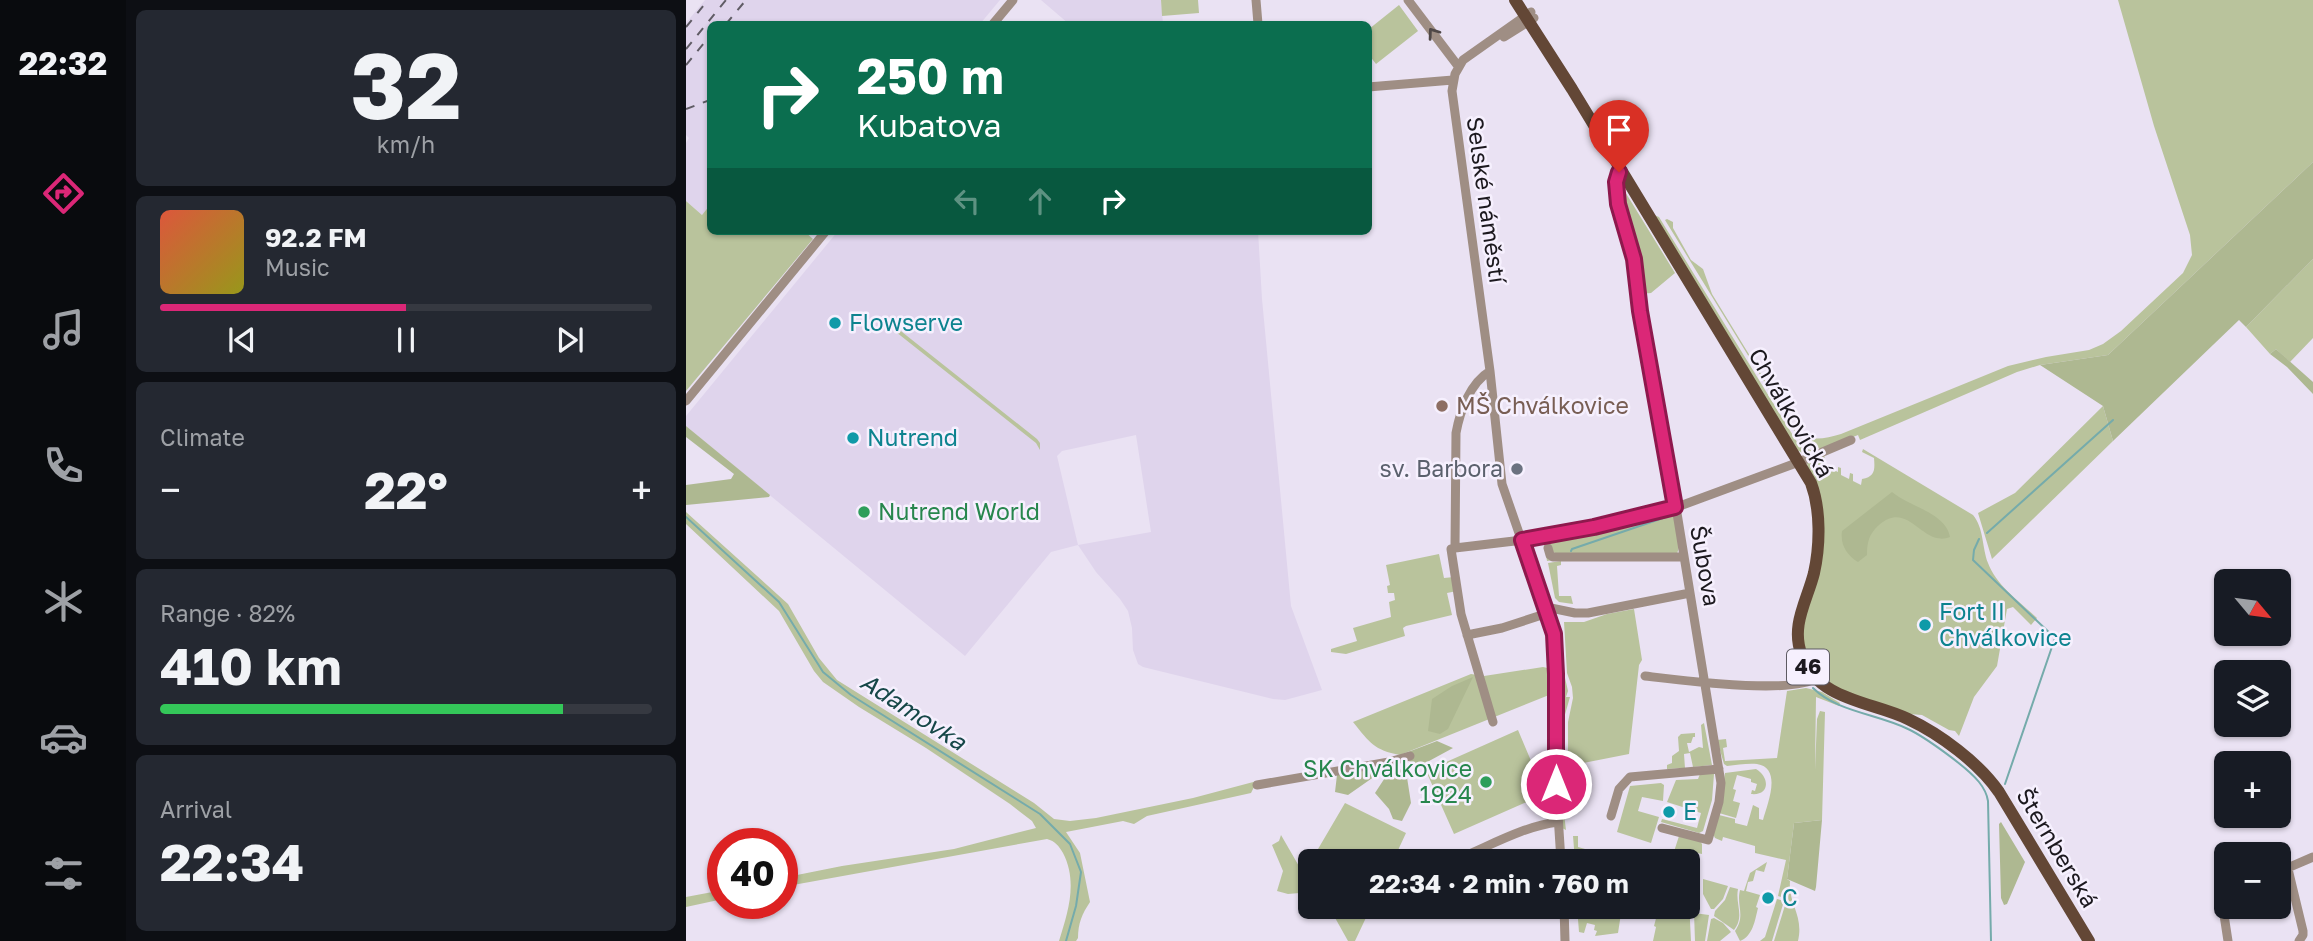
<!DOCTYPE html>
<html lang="en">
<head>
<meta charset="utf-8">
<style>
  body { margin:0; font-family:"Golos Text",sans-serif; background:#242831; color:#f1f3f6; height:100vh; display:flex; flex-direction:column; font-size:26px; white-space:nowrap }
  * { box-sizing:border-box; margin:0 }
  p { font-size:23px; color:#9ea1a6 }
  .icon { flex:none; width:38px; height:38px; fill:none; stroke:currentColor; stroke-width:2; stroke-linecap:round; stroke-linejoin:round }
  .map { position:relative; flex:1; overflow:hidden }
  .side { display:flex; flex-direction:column; gap:10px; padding:10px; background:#0d0f14; width:560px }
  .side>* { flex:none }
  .banner { position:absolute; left:21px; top:21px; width:665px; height:214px; border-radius:10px; box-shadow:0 2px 5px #0004; background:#0b6e4f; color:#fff; overflow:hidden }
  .needle { width:46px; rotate:119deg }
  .controls { position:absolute; left:1528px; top:569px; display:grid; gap:14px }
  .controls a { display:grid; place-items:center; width:77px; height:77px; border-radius:10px; background:#171b24; box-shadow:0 2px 5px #0004; font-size:35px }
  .speed { position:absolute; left:21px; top:828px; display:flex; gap:14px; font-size:35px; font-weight:700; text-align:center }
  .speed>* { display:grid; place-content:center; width:91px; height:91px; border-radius:50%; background:#171b24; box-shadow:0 2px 5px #0004; line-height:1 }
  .speed .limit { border:10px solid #d22; background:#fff; color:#111 }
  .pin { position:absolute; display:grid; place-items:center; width:60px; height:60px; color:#fff; margin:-72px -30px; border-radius:50% 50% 50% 0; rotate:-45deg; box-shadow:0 0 7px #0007 }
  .pin .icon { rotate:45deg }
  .me { position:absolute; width:77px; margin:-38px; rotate:0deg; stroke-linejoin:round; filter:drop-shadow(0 0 5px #0008) }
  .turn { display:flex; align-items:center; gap:24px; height:147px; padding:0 35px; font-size:32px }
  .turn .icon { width:91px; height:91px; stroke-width:2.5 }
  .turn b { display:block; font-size:49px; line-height:60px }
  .lanes { display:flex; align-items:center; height:66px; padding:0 35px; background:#0003; justify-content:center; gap:35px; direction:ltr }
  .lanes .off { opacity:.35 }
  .big { font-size:52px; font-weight:700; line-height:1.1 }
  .side .tile { flex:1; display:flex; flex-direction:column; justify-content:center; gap:10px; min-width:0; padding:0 24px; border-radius:10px; background:#242831 }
  .side .dial { align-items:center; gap:0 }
  .dial b { font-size:91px; line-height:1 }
  .song { display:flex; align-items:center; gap:21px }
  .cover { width:84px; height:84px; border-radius:10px; background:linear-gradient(135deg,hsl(10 70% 55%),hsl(60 70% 35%)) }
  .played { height:7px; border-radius:4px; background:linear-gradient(90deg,#db2777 50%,#363941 50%) }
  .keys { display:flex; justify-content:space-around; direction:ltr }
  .heat { display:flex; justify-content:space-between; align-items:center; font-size:38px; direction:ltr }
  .charge { height:10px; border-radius:5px; background:linear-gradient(90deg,#34c759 82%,#363941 0) }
  .trip { position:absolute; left:612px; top:849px; width:402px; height:70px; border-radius:10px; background:#171b24; box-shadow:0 2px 5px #0004; font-weight:700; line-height:70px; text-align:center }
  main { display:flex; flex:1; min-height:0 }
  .dock { display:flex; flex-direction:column; width:126px; justify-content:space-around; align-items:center; background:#090b0e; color:#9ea1a6 }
  .dock .icon { width:49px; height:49px }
  .dock .active { color:#db2777 }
  .dock b { font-size:32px; color:#f1f3f6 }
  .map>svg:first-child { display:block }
  .built { fill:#dfd4ec; fill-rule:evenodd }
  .green { fill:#b9c39c }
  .forest { fill:#aeb891 }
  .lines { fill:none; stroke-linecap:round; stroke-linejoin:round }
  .stream { stroke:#75abab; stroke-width:2 }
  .minor { stroke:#9f8e84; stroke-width:9 }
  .major { stroke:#634736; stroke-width:12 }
  .rail { stroke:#605c65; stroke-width:2; stroke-dasharray:9 9; stroke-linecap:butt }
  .oneway { stroke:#504847 }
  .route-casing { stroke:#8e194d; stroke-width:18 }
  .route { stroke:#db2777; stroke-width:12 }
  .culture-dot { fill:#0f9aa8; stroke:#f6f0fe; stroke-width:2.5 }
  .education-dot { fill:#8d6e63; stroke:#f6f0fe; stroke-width:2.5 }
  .worship-dot { fill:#6b7280; stroke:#f6f0fe; stroke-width:2.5 }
  .leisure-dot { fill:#2e9e5b; stroke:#f6f0fe; stroke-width:2.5 }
  .labels { text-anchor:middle; stroke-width:5; stroke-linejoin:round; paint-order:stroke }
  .shield { fill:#f6f0fe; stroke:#5d5a62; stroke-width:2 }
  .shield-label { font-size:21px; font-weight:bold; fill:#1c191f }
  .street-label { font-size:23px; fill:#1c191f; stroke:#f6f0fe }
  .culture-label { font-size:23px; fill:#0d838f; stroke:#f6f0fe; text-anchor:start }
  .education-label { font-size:23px; fill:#785e54; stroke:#f6f0fe; text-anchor:start }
  .worship-label { font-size:23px; fill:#5b616d; stroke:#f6f0fe; text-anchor:end }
  .leisure-label { font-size:23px; fill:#27864d; stroke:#f6f0fe; text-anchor:start }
  .water-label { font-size:24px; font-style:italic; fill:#164748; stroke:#f6f0fe }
</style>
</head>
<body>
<main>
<nav class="dock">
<b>22:32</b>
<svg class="icon active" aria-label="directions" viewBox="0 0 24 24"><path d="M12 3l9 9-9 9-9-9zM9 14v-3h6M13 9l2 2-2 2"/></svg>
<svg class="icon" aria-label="music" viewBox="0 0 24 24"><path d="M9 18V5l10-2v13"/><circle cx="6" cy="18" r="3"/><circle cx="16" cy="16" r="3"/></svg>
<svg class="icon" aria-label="phone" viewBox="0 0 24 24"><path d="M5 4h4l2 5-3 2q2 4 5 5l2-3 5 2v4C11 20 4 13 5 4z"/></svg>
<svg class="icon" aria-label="climate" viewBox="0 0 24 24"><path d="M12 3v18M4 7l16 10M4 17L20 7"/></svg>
<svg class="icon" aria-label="car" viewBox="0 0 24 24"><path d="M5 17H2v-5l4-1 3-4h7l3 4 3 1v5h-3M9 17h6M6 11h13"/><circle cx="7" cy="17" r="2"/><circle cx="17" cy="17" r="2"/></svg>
<svg class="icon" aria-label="filters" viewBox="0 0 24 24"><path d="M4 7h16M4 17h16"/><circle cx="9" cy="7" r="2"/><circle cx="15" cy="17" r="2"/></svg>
</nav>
<section class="side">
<div class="tile dial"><b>32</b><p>km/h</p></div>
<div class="tile">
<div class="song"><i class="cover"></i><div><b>92.2 FM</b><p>Music</p></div></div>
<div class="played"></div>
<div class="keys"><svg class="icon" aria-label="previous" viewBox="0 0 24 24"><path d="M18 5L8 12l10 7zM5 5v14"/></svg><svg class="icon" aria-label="pause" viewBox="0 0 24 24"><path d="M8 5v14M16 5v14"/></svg><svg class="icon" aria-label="next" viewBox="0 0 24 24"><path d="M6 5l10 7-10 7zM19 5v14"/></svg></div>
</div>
<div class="tile"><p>Climate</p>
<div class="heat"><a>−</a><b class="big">22°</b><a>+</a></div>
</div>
<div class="tile"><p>Range · 82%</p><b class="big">410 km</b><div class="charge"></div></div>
<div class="tile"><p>Arrival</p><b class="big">22:34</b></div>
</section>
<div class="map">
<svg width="1627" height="941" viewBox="0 0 1627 941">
  <rect width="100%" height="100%" fill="#eae2f3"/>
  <path class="built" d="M19,0H314L294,24H24V205L16,215L0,201V143L3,138L0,135V23Z
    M355,0H475L477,24H383Z
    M152,231H572L576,299L605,606L636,690L599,700L587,699L457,667L452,664L447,650L446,628L442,611L434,599L410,572L392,545L365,552L279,656L0,426V416ZM450,435L465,532L392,545L371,456L376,451Z"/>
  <path class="green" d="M475,0H512L513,13L476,16Z
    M1432,0H1627V162L1422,355L1354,365L1331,372L1174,440L1172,435L1137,449L1117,445L979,220L981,219L987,222V228L1005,260L1017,269L1026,294L1108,428C1121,443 1137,439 1155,434L1322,366L1360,357L1403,350L1417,344L1435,331L1497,273L1506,255L1504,235L1468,126Z
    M713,5L732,31L690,64L683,55V29Z
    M933,182L989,273L965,293L954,294L935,206Z
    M0,201L16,215L24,205V231H118L127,239L0,391Z
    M968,215L973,217L1111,442L1117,448L1129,451L1120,455L1111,450Z
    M1627,259V338L1604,362L1590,349L1584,354L1560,327Z
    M211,328L351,439L354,443V450L350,443L210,332Z
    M1417,406L1427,441L1306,559L1292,513L1329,493Z
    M1177,449L1287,515C1298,528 1296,548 1302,563C1310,585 1334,602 1351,618L1345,625L1327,607L1321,609L1311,666L1288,697L1273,736L1269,731L1263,730L1236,715L1223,714L1152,689L1128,669L1117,645L1116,630L1134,560L1121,463L1138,455L1141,467L1152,472V467L1155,468V475L1163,479L1164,473L1167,474V481L1175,485L1176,479C1189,477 1189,470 1188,458L1176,452Z
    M0,512L102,604L133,658L151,680L348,803L368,819L384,821L410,818L507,798L571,781L565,793L461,816L448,824L437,821L380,832L394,853L404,902C396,914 392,923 392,938L390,941H373C382,912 392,882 377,853C373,846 369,841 361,839L96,887V878L156,866L268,849L350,828L346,821L324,804L240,748L173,707L137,682L128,671L93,611L0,524Z
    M984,514L989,517L993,547L991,554L869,553L861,548L877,559L861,561L858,543Z
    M753,554L758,578L768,577L771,591L761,593L766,615L720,626L717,628L719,636L660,654L645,652V649L671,641L667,628L705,617L703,602L709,600L708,593H702L701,586L704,585L700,565Z
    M875,561V565L871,566L873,596H885L887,604L873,602L869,598L862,563Z
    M948,609L956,660L953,665L943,754L882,766V722L887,698L886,687L881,673L878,622H898L921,614Z
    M871,616L875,638L876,693L877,669L882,691L880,697H884L876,725L877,806L880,830L876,828L873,776L877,775L873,771L872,635L869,620Z
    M857,667L866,669L863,695L714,755C688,750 684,743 667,722L785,674L798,676Z
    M1120,688L1136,692L1154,703L1153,706L1130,697L1129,770L1131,719L1134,711L1139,712L1136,820L1108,823L1101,879L1104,881C1102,904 1118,915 1112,941H1088L1101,899L1092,896L1100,860L1069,853V846L1037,837L1036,841L1029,838L1027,834L1033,815L1049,819V823L1061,826L1067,805L1073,808V819L1077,820C1081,805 1097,768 1071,764C1062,763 1051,765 1041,766L1038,764L1031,740L1040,739L1041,747L1037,748L1039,761L1091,758L1101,691Z
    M1018,723L1026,765L1007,767L1004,753L998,754L999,768L981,769V765L986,763V756L993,751L992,737L995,734L1009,733V737H1007L1005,743H1001L1003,752L1013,747L1017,748L1015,725Z
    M832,730L859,794L768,834L740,771Z
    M1070,769C1084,777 1084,796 1065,794L1066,790L1069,791L1071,784L1065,782V779L1051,775L1047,789L1050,790L1047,801L1054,803L1050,818L1033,813L1039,773Z
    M1024,773L1028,774L1026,800L1017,831L1013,833L975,822L976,819L1011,828L1015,813L981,802L990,780L1012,779L1014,774Z
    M975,783L978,785L977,801L956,797L952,811L973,817L965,843L931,832L944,786Z
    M659,803L720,833L707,861H625Z
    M595,835L625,887V892L602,894L591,891L597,871L586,845L593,841Z
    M887,836H892V847L913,853L912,857L916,858L913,861H889Z
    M993,836L1013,840L1016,844V854L1011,853L1003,883V861H985Z
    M1081,862L1078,872L1070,870L1067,881L1062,882L1060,891L1074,895L1070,907L1072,908C1069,920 1067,936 1054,941L1049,931C1060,915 1050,906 1054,890L1058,891L1064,873Z
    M1017,879L1042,886L1037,899L1028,909H1025L1017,894Z
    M1044,887L1052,889C1049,904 1059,916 1048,930L1028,916L1029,911L1039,900Z
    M37,890V899L0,907V897Z
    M1091,899L1098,901L1086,941H1074L1079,937Z
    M1003,901L1005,941H967L970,927L968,926L973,907L1003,906Z
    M643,907H685L669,941H662Z
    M891,907H936L932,933L909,936L911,931L908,930L909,925L901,923L898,933L893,932Z
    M1008,913L1023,915L1019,941H1009Z
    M1028,918L1037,923L1045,932L1034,941H1021L1025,919Z"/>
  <path class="forest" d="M1627,162V259L1560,327L1553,320L1427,441L1417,406L1354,365L1422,355Z
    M1590,349L1627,382V394L1601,367L1584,354Z
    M0,426L84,495L83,497L0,505V485L45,479L48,474L0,437Z
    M1206,492C1224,507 1260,513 1264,537C1236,548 1223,499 1193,525C1183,534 1181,542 1181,555L1172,562C1161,555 1154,545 1156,531Z
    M787,677L762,729L754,734L742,731L746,699L766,686Z
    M751,741L767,748L732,767L714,755Z
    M689,767L692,774L662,795L649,792L651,775Z
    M706,767L720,771L725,803L716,821L707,819L703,809L689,793Z
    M1136,820L1130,887L1129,891L1101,879L1108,823Z
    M1315,822L1339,862L1321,904L1318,905L1315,898L1313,824Z"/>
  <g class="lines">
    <path class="stream" d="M0,517L93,602L137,672L165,695L354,814L384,844L395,872L390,906L380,941
      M1301,533L1427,420
      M1293,539L1288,550L1287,560L1369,638L1319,784
      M885,551L886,549L986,515
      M1127,688C1151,712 1192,714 1222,729C1239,737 1281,767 1293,782C1297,787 1301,794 1302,801L1305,941"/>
    <path class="minor" d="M570,0L572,24
      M722,0L772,66
      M845,12L777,60L769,74L766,91L804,371L816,484L868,634L870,655V784L875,861
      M307,24L327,0
      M818,37L848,18
      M682,87L767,80
      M935,170L930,182V193L948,259L954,311L990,507L1035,783L1033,802L1022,840L976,828
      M804,371C784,383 774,411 770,433L769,548L854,538L983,510L1113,462L1165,440
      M0,401L140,231
      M862,548L864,555L867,557H998
      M765,549L775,614L807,722
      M860,607L889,613H902L1004,593
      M781,635L816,628L862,613
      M959,676C993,680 1107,695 1130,678
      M571,785L703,762L724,756
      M925,816L933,789L944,777L1033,769
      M776,861L781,855C811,842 840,826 872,822
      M1602,869L1617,931V935L1613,941
      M1592,872L1627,857
      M1540,896L1536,902L1542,941
      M878,906L879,941"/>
    <path class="major" d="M829,0L886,89L1125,483C1135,510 1134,546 1128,573C1121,601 1104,626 1116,656C1133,701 1184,701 1222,719C1254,734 1293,763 1313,792L1403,941"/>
    <path class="rail" d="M40,24L60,0
      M0,27L22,0
      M0,49L40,0
      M0,65L18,43
      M0,109L24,100"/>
  </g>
  <defs><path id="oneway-chevron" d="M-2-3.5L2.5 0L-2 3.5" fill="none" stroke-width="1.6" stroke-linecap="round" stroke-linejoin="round" transform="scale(1.75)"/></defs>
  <use class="oneway" href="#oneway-chevron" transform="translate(747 33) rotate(-126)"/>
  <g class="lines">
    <g class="route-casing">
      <path id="route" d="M870,784V674L868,634L836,540L908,527L989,507L954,311L948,259L932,204L930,182L933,172"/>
    </g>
    <use href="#route" class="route"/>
  </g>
  <g class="culture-dot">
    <circle cx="149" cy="323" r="7"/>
    <circle cx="167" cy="438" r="7"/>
    <circle cx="1239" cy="625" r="7"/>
    <circle cx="983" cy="812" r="7"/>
    <circle cx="1082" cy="898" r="7"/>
  </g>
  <circle class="education-dot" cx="756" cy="406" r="7"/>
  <circle class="worship-dot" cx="831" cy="469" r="7"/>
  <g class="leisure-dot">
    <circle cx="178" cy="512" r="7"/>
    <circle cx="800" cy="782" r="7"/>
  </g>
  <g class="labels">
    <rect class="shield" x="1101" y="649.5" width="42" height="35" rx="5"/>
    <g class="shield-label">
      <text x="1122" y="674">46</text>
    </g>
    <g class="street-label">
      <text transform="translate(800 200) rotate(82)" y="8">Selské náměstí</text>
      <text transform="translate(1105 413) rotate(60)" y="8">Chválkovická</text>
      <text transform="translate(1019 566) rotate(80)" y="8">Šubova</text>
      <text transform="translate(1371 848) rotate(59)" y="8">Šternberská</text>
    </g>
    <g class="culture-label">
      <text x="163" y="331">Flowserve</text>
      <text x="181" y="446">Nutrend</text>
      <text x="1253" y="620">Fort II<tspan x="1253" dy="26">Chválkovice</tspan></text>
      <text x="997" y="820">E</text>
      <text x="1096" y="906">C</text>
    </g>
    <g class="education-label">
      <text x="770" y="414">MŠ Chválkovice</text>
    </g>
    <g class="worship-label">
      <text x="817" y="477">sv. Barbora</text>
    </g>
    <g class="leisure-label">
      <text x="192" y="520">Nutrend World</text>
      <text x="786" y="777" text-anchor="end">SK Chválkovice<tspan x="786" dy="26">1924</tspan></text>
    </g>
    <g class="water-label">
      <text transform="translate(227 712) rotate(33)" y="8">Adamovka</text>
    </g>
  </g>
</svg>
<div class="controls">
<a><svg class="needle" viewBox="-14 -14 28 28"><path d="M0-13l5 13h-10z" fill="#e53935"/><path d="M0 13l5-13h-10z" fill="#9ea1a6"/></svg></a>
<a><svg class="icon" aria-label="layers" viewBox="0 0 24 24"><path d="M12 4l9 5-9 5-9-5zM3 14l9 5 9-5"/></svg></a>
<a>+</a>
<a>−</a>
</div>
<div class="speed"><div class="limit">40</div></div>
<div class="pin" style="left:933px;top:172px;background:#d93025"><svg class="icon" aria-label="arrive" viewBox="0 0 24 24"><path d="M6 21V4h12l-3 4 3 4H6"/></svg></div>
<svg class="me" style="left:870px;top:784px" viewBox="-20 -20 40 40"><circle r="17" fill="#db2777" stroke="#fff" stroke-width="3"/><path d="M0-11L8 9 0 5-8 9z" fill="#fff"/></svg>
<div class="trip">22:34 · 2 min · 760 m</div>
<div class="banner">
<div class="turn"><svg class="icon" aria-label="right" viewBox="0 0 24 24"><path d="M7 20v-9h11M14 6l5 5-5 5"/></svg><div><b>250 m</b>Kubatova</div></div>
<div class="lanes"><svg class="icon off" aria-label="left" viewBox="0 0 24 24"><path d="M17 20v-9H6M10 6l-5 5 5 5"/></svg><svg class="icon off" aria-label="ahead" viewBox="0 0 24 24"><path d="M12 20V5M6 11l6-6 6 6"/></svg><svg class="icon" aria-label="right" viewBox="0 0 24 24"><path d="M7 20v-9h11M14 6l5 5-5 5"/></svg></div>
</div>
</div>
</main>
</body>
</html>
